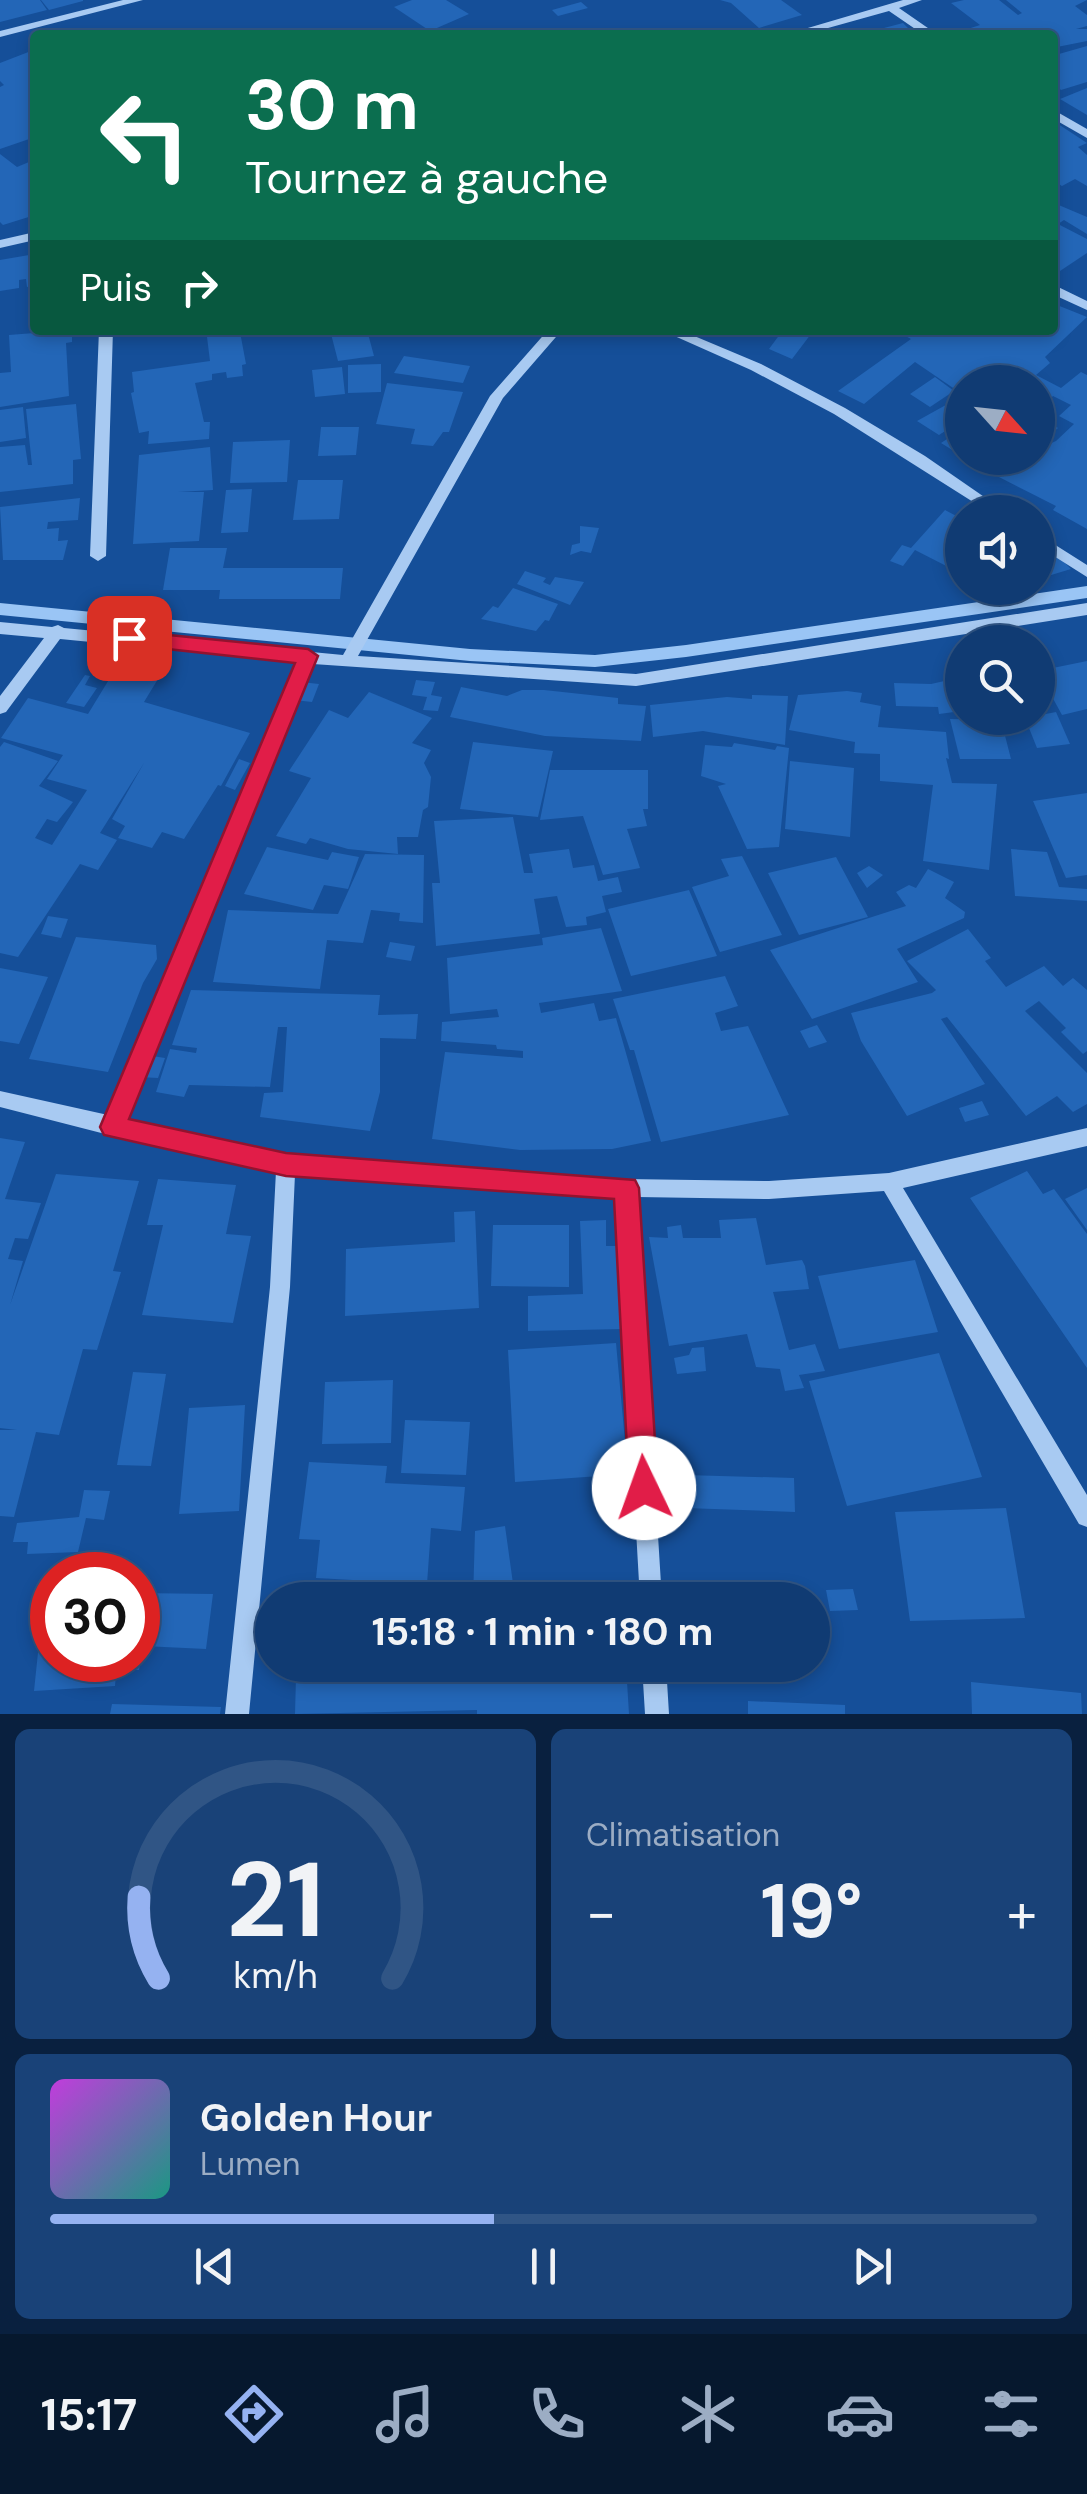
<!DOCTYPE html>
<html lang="fr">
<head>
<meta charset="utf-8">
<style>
  body { margin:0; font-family:"DM Sans",sans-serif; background:#194278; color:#f1f3f6; height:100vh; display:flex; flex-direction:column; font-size:38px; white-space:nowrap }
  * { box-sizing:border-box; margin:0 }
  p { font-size:32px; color:#9cadc4 }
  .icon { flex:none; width:55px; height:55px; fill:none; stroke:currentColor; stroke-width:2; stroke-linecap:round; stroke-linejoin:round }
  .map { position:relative; height:1714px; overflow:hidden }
  .sheet { display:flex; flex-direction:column; gap:15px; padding:15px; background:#09203f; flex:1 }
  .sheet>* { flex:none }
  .banner { position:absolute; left:30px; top:30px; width:1028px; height:305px; border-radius:10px; box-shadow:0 5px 15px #0003,0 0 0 2px #305585; background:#0b6e4f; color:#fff; overflow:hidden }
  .needle { width:65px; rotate:117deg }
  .controls { position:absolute; left:945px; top:365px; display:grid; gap:20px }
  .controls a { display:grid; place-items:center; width:110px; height:110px; border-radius:50%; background:#103b73; box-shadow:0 5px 15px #0003,0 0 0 2px #305585; font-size:50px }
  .speed { position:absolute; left:30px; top:1552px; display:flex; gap:20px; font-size:50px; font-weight:700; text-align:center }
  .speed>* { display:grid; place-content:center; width:130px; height:130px; border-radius:50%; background:#103b73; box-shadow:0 5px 15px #0003,0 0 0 2px #305585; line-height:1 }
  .speed .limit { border:15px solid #d22; background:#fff; color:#111 }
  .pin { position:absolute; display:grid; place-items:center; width:85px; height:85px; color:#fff; margin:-42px; border-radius:20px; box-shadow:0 5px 15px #0006 }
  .me { position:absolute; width:110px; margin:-55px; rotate:357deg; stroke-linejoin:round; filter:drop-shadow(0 0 8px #0008) }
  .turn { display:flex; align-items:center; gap:35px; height:210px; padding:0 50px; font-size:45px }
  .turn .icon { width:130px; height:130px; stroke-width:2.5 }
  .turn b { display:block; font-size:70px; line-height:85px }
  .then { display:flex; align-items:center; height:95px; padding:0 50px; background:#0003; gap:20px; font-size:38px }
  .big { font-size:75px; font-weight:700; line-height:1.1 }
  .sheet .tile { flex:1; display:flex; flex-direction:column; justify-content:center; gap:15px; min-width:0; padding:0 35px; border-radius:15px; background:#194278 }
  .sheet .dial { align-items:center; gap:0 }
  .dial svg { height:260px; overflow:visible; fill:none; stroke:#305585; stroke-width:7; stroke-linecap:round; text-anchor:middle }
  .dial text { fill:#f1f3f6; stroke:none }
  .song { display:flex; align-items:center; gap:30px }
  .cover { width:120px; height:120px; border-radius:15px; background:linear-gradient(135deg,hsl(290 70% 55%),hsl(170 70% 35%)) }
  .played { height:10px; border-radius:5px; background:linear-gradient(90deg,#95b2f1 45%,#305585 45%) }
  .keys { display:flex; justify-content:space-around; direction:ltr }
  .heat { display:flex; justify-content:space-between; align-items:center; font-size:55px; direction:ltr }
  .sheet .tiles { flex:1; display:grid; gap:15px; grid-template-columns:1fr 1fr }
  .tile:last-child { grid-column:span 2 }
  .trip { position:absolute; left:255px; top:1582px; width:575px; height:100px; border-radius:50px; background:#103b73; box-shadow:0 5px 15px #0003,0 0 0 2px #305585; font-weight:700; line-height:100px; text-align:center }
  .dock { display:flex; height:160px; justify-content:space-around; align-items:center; background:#06182e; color:#9cadc4 }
  .dock .icon { width:70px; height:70px }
  .dock .active { color:#95b2f1 }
  .dock b { font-size:45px; color:#f1f3f6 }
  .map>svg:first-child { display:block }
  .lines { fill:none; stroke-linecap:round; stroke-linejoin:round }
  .stream { fill:#9ac5f5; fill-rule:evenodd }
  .building { fill:#2366b7 }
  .minor { fill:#a8caf2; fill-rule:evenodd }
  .route { fill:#e11d48; stroke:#92132f; stroke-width:2.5 }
</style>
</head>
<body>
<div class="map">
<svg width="1087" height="1714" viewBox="0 0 1087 1714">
  <rect width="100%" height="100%" fill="#154f99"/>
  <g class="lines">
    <path class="stream" d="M1087,586V598L686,657L595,667L470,661L0,615V603L470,649L595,655L686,645Z"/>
  </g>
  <path class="building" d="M0,0H40L47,10L0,22Z
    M41,0H83V1L49,10Z
    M412,0H446L469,14L430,31L394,7Z
    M720,0H781L802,15L759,28L731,3Z
    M964,0H999L1018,15L1022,13L1006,0H1087L1075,6L1087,15V26L1076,29H1087V41L1052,48V35H949L980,25L951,3Z
    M581,2L588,8L558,16L552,10Z
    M903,23L915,35H862L861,34Z
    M1087,46V82L1061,90L1052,82V56Z
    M31,51H35V137L0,149V87L4,85L0,81V63Z
    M1087,88V115L1060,99Z
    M1052,120L1087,143L1078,147L1087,155V186L1075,179L1062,186L1052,180Z
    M0,154L17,167L29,162L35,169V198L30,200L35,215L3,225L0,222Z
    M1052,196L1059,200L1054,203L1087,217V234L1064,220L1058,224L1087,239V253L1060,271L1052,267Z
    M35,254V285L27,287L26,279L19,280V288L0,291V260Z
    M1052,303L1087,317L1045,357L1050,363L1036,375L1061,388L1081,372L1087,375V529L1053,510L1056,506L997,476L1021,458H1038V449L1056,441L1074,424L1059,416L1071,405L1053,396L1048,401L1038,396V382H962V394L915,362L864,404L838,391L911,339L894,330H1052Z
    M72,330V342L66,343L69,396L0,407V373L11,372L9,335Z
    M330,330H367L374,356L338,361Z
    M783,330H814L792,359L769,349Z
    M240,332L246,364L242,365L243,376L227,378L226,372L212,374V380L195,383L204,422H210L209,439L148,444L149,431L139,433L131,393L134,392L132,372L210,361L207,337Z
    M404,356L470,366L463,383L394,373Z
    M381,364V392L348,393V365Z
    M342,367L345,394L315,397L312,370Z
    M935,377L954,391L930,407L910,394Z
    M387,383L463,392L449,432H443L433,446L411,444L415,429L376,424Z
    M962,396V420L939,435L917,421Z
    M76,404L81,459L73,460V484L0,492V447L25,445L28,465H32L26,409Z
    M23,407L26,438L0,442V410Z
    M1038,415L1058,428L1038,444Z
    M321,427H359L356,455L318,456Z
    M962,429V456L941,443Z
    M290,440L287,482L230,483L233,442Z
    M210,447L213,490L178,492H204L199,541L133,544L139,455Z
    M964,458H1016L991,474Z
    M298,480H343L339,519L293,520Z
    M252,489L248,532L221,533L226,490Z
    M80,498L78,520L48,522L47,529L59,528L58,541L68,540L63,560H3L0,507Z
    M945,510L962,519V574L915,550L903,566L890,561L902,545L911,548Z
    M580,526L599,528L591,553L581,551L570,555L572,545L580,543Z
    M1038,545L1062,560L1071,569L1038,579Z
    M170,548H227L223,568H343L340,599H219L220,590H163Z
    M525,571L546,578L543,582L550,585L555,577L584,582L570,605L517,584Z
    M513,588L558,604L549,621L545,620L536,631L481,619L493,606L498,608Z
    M1087,661V709L1062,715L1038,671Z
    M116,668L158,679L144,702L250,733L221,786L218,785L184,839L162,832L152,848L118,838L125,826L112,819L144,763L100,833L117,840L98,870L80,864L18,957L0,953V747L4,742L58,761L39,786L73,802L57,822L47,819L35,838L52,845L87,790L47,779L63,755L1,738L28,698L88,714Z
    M85,675L90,676L85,685L97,688L84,707L66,703Z
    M962,677V711L939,714L938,707L896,706L894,683L931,684Z
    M416,680L435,682L431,695L442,697L438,711L423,710L427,697L412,695Z
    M301,682L319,684L312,702L294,700Z
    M461,687L507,696L522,690H544L618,698V704L646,706L641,741L545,736L450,717Z
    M847,691L862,693L860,702L881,706L878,727L946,732L949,759L946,758L952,783L997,784L989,870L923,861L933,785L880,781V754L854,753L855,742L789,730L798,695Z
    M369,692L432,718L412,743L431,750L424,763L431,777L428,807L423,810L418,837H397L398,854L348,849L310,838L306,844L276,836L311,778L289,771L329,710L348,718Z
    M752,695L788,696L785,745L703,731L653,737L650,705L727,697L752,699Z
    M1056,712L1070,744L1037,748L1025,718Z
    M950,719L1001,720L1011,759H960Z
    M473,742L553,751L538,817L460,809Z
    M734,743L775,750L777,746L789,748L779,847L747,849L718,786L726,784L701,776L705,745L732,747Z
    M239,759L250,763L235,790L225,786Z
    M790,761L854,768L850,837L785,829Z
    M550,770H648V809H643L647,826L627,829L640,868L603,875L583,816L540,820Z
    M1087,793V875L1066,878L1033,801Z
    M513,817L524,873H533L529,854L569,849L573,868L594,865L598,881L618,877L622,892L602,896L606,912L586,917L587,925L566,927L557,896L534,899L540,934L436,946L432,883H440L434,821Z
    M267,847L328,860L332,852L359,857L348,889L324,885L313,910L244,894Z
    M1011,849L1047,852L1059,887L1087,889V901L1015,896Z
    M365,854L424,855L423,923L399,921L400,913L371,910L363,943L327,940L320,989L213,982L228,910L338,914Z
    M742,856L782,935L720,952L692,887L729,876L721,859Z
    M836,857L868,917L799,935L768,873Z
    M869,866L883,875L867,888L857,873Z
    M928,869L954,882L945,898L965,912L964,918L897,949L918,982L812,1019L770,950L906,906L896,892L909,885L916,888Z
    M689,890L717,956L631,976L608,909Z
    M48,916L68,919L61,938L41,934Z
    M601,928L622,991L539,1003L541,1013L594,1003L599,1021L616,1018L651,1141L612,1149L520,1150L432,1139L445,1052L523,1058V1051L497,1049L496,1045L441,1041L442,1022L499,1017L497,1009L450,1014L447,958L543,945L542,938Z
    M968,929L991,958L985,961L1006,987L1044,966L1063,986L1073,978L1087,990V1051L1083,1054L1061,1032L1066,1028L1039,1001L1025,1011L1087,1073V1104L1073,1112L1057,1096L1026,1116L947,1017L941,1019L985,1084L907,1116L861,1041L851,1013L932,993L936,990L907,961Z
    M76,937L156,945L157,959L143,983L108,1072L29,1059Z
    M390,942L415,946L411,961L386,957Z
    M0,968L48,977L19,1044L0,1041Z
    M725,976L738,1006L715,1013L721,1031L748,1026L789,1115L661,1142L634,1050H630L613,999Z
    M191,990L380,995L378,1015L418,1014L416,1039L380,1038V1092L370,1131L260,1117L264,1093L283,1092L287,1027H278L270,1087L189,1085L184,1097L156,1092L170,1049L196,1053L197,1048L172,1045Z
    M817,1025L827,1042L809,1048L800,1031Z
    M146,1055L165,1058L158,1078L139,1077Z
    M982,1101L989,1115L965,1122L959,1108Z
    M0,1138L25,1142L5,1199L41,1203L28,1239L15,1238L8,1259L23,1261L10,1305L56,1174L139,1181L113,1271L121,1272L97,1350L83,1349L59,1435L36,1432L14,1517L0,1516V1430H17L0,1428Z
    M1027,1171L1043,1194L1054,1189L1087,1234V1368L970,1198Z
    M158,1179L236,1185L226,1234L251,1236L233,1323L142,1315L163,1225H147Z
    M1087,1188V1230L1065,1199Z
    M475,1211L479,1308L345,1316L346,1249L455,1242L454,1212Z
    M756,1218L766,1265L802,1260L805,1266L809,1289L773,1292L789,1350L815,1344L825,1371L799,1375L804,1388L785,1391L780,1369L756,1367L747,1334L669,1346L649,1237L668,1238L667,1227L681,1225L683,1238H721L719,1220Z
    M606,1220V1246H619L623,1329L528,1331V1296L583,1294L580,1221Z
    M493,1225H569V1287L491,1286Z
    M915,1260L938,1332L839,1349L818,1276Z
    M616,1343L628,1474L515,1482L508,1350Z
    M704,1347L706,1371L677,1374L674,1358L689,1355L692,1348Z
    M939,1353L982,1477L847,1506L809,1381Z
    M133,1372L166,1374L151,1466L117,1465Z
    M393,1380L391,1443L322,1444L325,1382Z
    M245,1405L239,1511L179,1514L189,1408Z
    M405,1420L470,1422L466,1475L401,1473Z
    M309,1462L387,1466L385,1483L465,1487L461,1531L431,1528L427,1584L316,1578L320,1540L299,1539Z
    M685,1475L794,1478L795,1512L685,1508Z
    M84,1490L110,1491L104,1520L86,1518L78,1552L27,1554L28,1542H13L17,1523L79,1517Z
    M1006,1508L1025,1618L910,1621L895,1512Z
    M505,1526L515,1598L473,1600L475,1531Z
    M853,1589L858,1610L830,1611L826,1590Z
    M138,1593L213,1594L206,1649L143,1646L139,1670H119L121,1660H138Z
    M52,1594V1660H117L115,1686L34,1691L44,1595Z
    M310,1665H626L629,1714H477V1710L295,1714L296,1677L310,1676Z
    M971,1682L1081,1693L1082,1714H972Z
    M748,1701L845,1705V1714H748Z
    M112,1704L221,1707L220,1714H110Z"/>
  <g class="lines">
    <path class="minor" d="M123,0H143L0,37V31Z
      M903,0H922L899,8L938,35H924L889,11L803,35H784Z
      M1052,109L1087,129V138L1052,118Z
      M35,232V240L0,248V240Z
      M1052,284L1087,301V310L1052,294Z
      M99,330H113L106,556L98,561L90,556Z
      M548,330H562L503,398L358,656L636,674L1087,603V615L636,686L313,664L126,1119L286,1155L626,1179L769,1181L889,1173L1087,1128V1146L903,1188L1087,1495V1527L1079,1524L884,1191L769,1199L637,1197L662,1600H640L617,1196L295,1174L290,1287L249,1714H225L270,1287L276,1171L117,1134L113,1136L0,1107V1091L108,1115L297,662L60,639L6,712L0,714V696L44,638L0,634V622L52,627L58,625L64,628L343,655L490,396Z
      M661,330H680L761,364L845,408L925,456L1006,512H989L834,414L751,370Z
      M1038,534L1087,565V577L1038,546Z
      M642,1665H666L669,1714H645Z"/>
  </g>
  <path class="route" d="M129,631L308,649L318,656L129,1119L286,1153L635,1180L639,1188L658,1488L654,1498L644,1502L634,1498L629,1488L614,1199L286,1176L104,1135L100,1127L295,663L122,644L119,638L122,633Z"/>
</svg>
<div class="controls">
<a><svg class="needle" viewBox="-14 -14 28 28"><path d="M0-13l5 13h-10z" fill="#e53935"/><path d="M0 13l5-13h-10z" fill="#9cadc4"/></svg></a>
<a><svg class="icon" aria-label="sound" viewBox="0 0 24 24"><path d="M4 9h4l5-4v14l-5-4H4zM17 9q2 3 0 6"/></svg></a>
<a><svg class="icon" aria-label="search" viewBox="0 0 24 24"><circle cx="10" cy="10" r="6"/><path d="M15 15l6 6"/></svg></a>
</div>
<div class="speed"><div class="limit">30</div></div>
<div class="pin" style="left:129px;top:638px;background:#d93025"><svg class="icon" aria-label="arrive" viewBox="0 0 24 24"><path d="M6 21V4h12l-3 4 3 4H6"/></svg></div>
<svg class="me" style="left:644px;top:1488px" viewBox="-20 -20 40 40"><circle r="19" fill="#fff"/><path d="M0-13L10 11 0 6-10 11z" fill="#e11d48"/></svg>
<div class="trip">15:18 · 1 min · 180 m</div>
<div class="banner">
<div class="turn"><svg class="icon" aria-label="left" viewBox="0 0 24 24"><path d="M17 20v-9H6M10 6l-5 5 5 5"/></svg><div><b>30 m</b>Tournez à gauche</div></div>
<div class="then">Puis<svg class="icon" aria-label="right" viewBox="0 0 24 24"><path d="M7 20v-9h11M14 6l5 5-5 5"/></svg></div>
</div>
</div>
<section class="sheet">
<div class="tiles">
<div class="tile dial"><svg viewBox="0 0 100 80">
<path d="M14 69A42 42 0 1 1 86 69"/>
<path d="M14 69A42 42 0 0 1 8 44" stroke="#95b2f1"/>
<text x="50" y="56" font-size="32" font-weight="700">21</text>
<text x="50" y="72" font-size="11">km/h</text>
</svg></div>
<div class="tile"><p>Climatisation</p>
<div class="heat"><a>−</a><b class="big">19°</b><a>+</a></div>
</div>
<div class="tile">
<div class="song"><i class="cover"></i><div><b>Golden Hour</b><p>Lumen</p></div></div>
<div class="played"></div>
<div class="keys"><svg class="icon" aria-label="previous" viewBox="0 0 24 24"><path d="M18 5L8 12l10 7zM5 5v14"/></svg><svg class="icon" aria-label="pause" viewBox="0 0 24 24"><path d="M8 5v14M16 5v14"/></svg><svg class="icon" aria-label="next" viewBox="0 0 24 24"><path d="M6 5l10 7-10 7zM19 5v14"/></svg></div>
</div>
</div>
</section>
<nav class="dock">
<b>15:17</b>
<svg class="icon active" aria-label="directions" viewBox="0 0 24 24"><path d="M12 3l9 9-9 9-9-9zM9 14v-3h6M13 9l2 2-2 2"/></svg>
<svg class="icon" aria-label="music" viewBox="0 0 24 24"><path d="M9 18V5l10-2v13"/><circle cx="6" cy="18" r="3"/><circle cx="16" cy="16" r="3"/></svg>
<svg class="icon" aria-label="phone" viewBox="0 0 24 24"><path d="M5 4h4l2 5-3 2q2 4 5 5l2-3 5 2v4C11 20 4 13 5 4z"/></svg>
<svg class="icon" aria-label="climate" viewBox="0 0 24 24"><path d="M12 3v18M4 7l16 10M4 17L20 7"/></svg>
<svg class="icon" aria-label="car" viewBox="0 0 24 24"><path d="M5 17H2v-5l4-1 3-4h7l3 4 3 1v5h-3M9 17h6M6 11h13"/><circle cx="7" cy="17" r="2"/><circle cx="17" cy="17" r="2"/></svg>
<svg class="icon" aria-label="filters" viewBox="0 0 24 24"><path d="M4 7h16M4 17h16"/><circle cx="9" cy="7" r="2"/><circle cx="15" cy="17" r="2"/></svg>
</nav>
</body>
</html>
